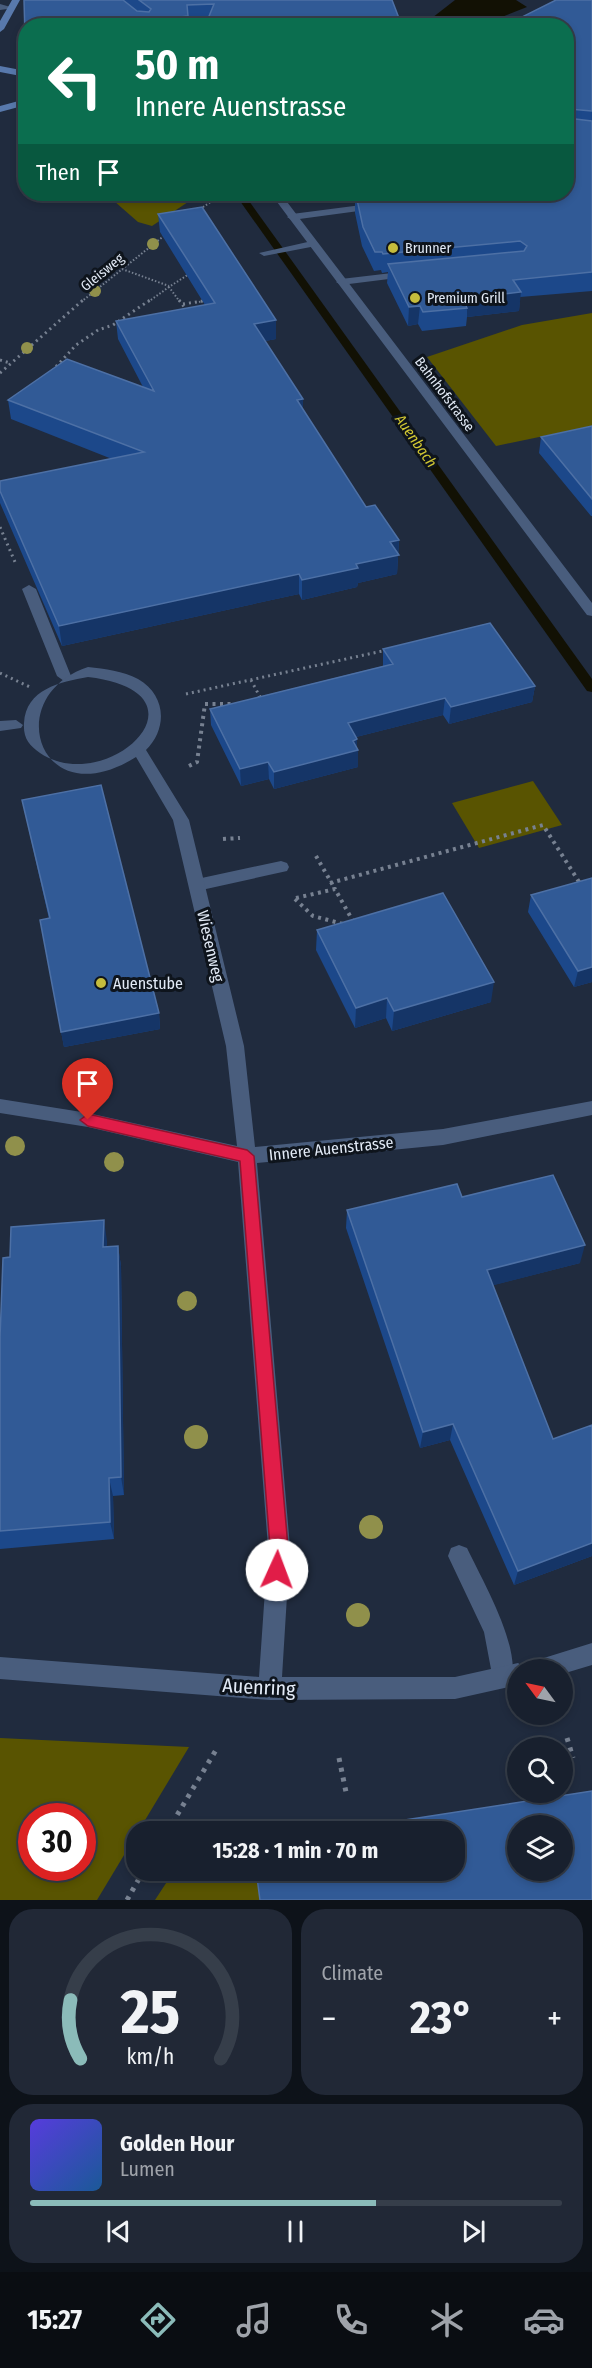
<!DOCTYPE html>
<html lang="en">
<head>
<meta charset="utf-8">
<style>
  body { margin:0; font-family:"Fira Sans Condensed",sans-serif; background:#212836; color:#f1f3f6; height:100vh; display:flex; flex-direction:column; font-size:22px; white-space:nowrap }
  * { box-sizing:border-box; margin:0 }
  p { font-size:20px; color:#9fa3aa }
  .icon { flex:none; width:33px; height:33px; fill:none; stroke:currentColor; stroke-width:2; stroke-linecap:round; stroke-linejoin:round }
  .map { position:relative; height:1900px; overflow:hidden }
  .drawer { display:flex; flex-direction:column; gap:9px; padding:9px; background:#0d1219; flex:1 }
  .drawer>* { flex:none }
  .hud { position:absolute; left:18px; top:18px; width:556px; height:183px; border-radius:24px; box-shadow:0 3px 9px #0003,0 0 0 2px #363e4a; background:#0b6e4f; color:#fff; overflow:hidden }
  .needle { width:39px; rotate:303deg }
  .buttons { position:absolute; left:507px; top:1659px; display:grid; gap:12px }
  .buttons a { display:grid; place-items:center; width:66px; height:66px; border-radius:50%; background:#18202e; box-shadow:0 3px 9px #0003,0 0 0 2px #363e4a; font-size:30px }
  .speed { position:absolute; left:18px; top:1803px; display:flex; gap:12px; font-size:30px; font-weight:700; text-align:center }
  .speed>* { display:grid; place-content:center; width:78px; height:78px; border-radius:50%; background:#18202e; box-shadow:0 3px 9px #0003,0 0 0 2px #363e4a; line-height:1 }
  .speed .limit { border:9px solid #d22; background:#fff; color:#111 }
  .pin { position:absolute; display:grid; place-items:center; width:51px; height:51px; color:#fff; margin:-62px -26px; border-radius:50% 50% 50% 0; rotate:-45deg; box-shadow:0 0 6px #0007 }
  .pin .icon { rotate:45deg }
  .me { position:absolute; width:66px; margin:-33px; rotate:2deg; stroke-linejoin:round; filter:drop-shadow(0 0 4px #0008) }
  .turn { display:flex; align-items:center; gap:21px; height:126px; padding:0 18px; font-size:27px }
  .turn .icon { width:78px; height:78px; stroke-width:2.5 }
  .turn b { display:block; font-size:42px; line-height:51px }
  .then { display:flex; align-items:center; height:57px; padding:0 18px; background:#0003; gap:12px; font-size:22px }
  .big { font-size:45px; font-weight:700; line-height:1.1 }
  .drawer .widget { flex:1; display:flex; flex-direction:column; justify-content:center; gap:9px; min-width:0; padding:0 21px; border-radius:24px; background:#212836 }
  .drawer .dial { align-items:center; gap:0 }
  .dial svg { height:156px; overflow:visible; fill:none; stroke:#363e4a; stroke-width:7; stroke-linecap:round; text-anchor:middle }
  .dial text { fill:#f1f3f6; stroke:none }
  .song { display:flex; align-items:center; gap:18px }
  .cover { width:72px; height:72px; border-radius:9px; background:linear-gradient(135deg,hsl(250 70% 55%),hsl(210 70% 35%)) }
  .played { height:6px; border-radius:3px; background:linear-gradient(90deg,#8bbbb9 65%,#363e4a 65%) }
  .keys { display:flex; justify-content:space-around; direction:ltr }
  .heat { display:flex; justify-content:space-between; align-items:center; font-size:33px; direction:ltr }
  .drawer .tiles { flex:1; display:grid; gap:9px; grid-template-columns:1fr 1fr }
  .widget:last-child { grid-column:span 2 }
  .trip { position:absolute; left:126px; top:1821px; width:339px; height:60px; border-radius:24px; background:#18202e; box-shadow:0 3px 9px #0003,0 0 0 2px #363e4a; font-weight:700; line-height:60px; text-align:center }
  .tab-bar { display:flex; height:96px; justify-content:space-around; align-items:center; background:#0a0d12; color:#9fa3aa }
  .tab-bar .icon { width:42px; height:42px }
  .tab-bar .selected { color:#8bbbb9 }
  .tab-bar b { font-size:27px; color:#f1f3f6 }
  .map>svg:first-child { display:block }
  .green { fill:#595401; fill-rule:evenodd }
  .water { fill:#121104 }
  .lines { fill:none; stroke-linecap:round; stroke-linejoin:round }
  .stream { fill:#121104; fill-rule:evenodd }
  .path-far3 { stroke:#778191; stroke-width:2; stroke-dasharray:1.5 2; stroke-linecap:butt }
  .path-far2 { stroke:#778191; stroke-width:3; stroke-dasharray:2 4; stroke-linecap:butt }
  .path-far1 { stroke:#778191; stroke-width:4; stroke-dasharray:3 4.5; stroke-linecap:butt }
  .path { stroke:#778191; stroke-width:5; stroke-dasharray:4 6; stroke-linecap:butt }
  .service { fill:#495d7d; fill-rule:evenodd }
  .minor { fill:#495d7d; fill-rule:evenodd }
  .secondary { fill:#5879ac; fill-rule:evenodd }
  .tree { fill:#90904b }
  .wall { fill:#1c488a }
  .shaded-wall { fill:#153567 }
  .building { fill:#315a96; stroke:#4d70a5; stroke-width:1.5; fill-rule:evenodd }
  .route { fill:#e11d48; stroke:#92132f; stroke-width:1.5 }
  .poi-dot { fill:#c5bc3d; stroke:#0e141c; stroke-width:2 }
  .labels { text-anchor:middle; stroke-width:6; stroke-linejoin:round; paint-order:stroke }
  .far-poi-label { font-size:14px; fill:#e3ebf7; stroke:#0e141c; text-anchor:start }
  .far-street-label { font-size:14px; fill:#e3ebf7; stroke:#0e141c }
  .far-water-label { font-size:15px; font-style:italic; fill:#d1c733; stroke:#0e141c }
  .street-label { font-size:16px; fill:#e3ebf7; stroke:#0e141c }
  .poi-label { font-size:16px; fill:#e3ebf7; stroke:#0e141c; text-anchor:start }
  .near-street-label { font-size:20px; fill:#e3ebf7; stroke:#0e141c }
</style>
</head>
<body>
<div class="map">
<svg width="592" height="1900" viewBox="0 0 592 1900">
  <rect width="100%" height="100%" fill="#202b3e"/>
  <path class="green" d="M106,194H200L152,226L138,222Z
    M592,313V426L496,446L427,357L522,325Z
    M533,781L562,825L479,848L452,803Z
    M0,1738L189,1747L97,1900H0ZM82,1816V1868H32V1816Z
    M174,1871H256L260,1900H155Z"/>
  <path class="water" d="M455,0H516L527,7L482,25H423Z"/>
  <g class="lines">
    <path class="stream" d="M235,194H244L592,679V692L587,691Z"/>
    <path class="path-far3" d="M200,209L223,194
      M122,269L169,286
      M81,302L165,235
      M148,302L169,287
      M180,302L169,287L189,274
      M199,302L203,301"/>
    <path class="path-far2" d="M179,300L188,312
      M183,304L203,301
      M0,360L10,363
      M52,371L76,345L98,330L113,325L150,300
      M0,373L83,300
      M0,527L15,562
      M0,673L32,688
      M251,680L260,697
      M186,694L387,650"/>
    <path class="path-far1" d="M259,696L261,700
      M189,766L197,762L205,704H235
      M223,839L240,838
      M316,856L335,889
      M330,883L543,825L581,885
      M296,898L335,889L354,923
      M295,899L313,916L343,924"/>
    <path class="path" d="M567,1738L573,1758
      M339,1758L346,1792
      M167,1832L216,1750
      M127,1900L144,1870"/>
    <path class="service" d="M327,194H379L374,197L279,202L274,199L279,196Z
      M377,203L381,204V208L292,220L287,217L292,214Z
      M312,241L316,242V246L264,256L259,253Z
      M409,271L413,272V276L341,285L336,282L341,279Z
      M29,585L36,589L71,676L69,679L64,681L57,676L22,589Z
      M16,720L23,725L21,728L0,731V721Z
      M281,861L287,863L289,867L287,871L197,891L189,885L197,879Z
      M459,1545L467,1548C482,1580 524,1651 510,1685L502,1688L494,1685L484,1632L448,1556L451,1548Z"/>
    <path class="minor" d="M0,4L14,8L0,10Z
      M271,194H281L592,603V616L587,615Z
      M88,667C105,669 123,671 138,679C166,695 168,728 146,750L189,820L244,1046L255,1147L443,1129L592,1101V1115L443,1145L257,1163L290,1547L282,1677H455L518,1663L528,1670H518V1685L455,1699L270,1700L0,1679V1657L259,1677L268,1547L238,1162L88,1127L0,1113V1099L88,1113L237,1146L226,1046L173,820L136,757C39,818 0,696 88,667ZM88,677C219,693 106,798 40,753C29,745 23,738 24,723C26,689 60,682 88,677Z
      M592,1643V1665L562,1674V1670H528L531,1662Z"/>
    <path class="secondary" d="M12,0H20L4,29L0,32V21Z
      M0,66L26,71V77L0,72Z
      M26,99V105L0,112V106Z"/>
  </g>
  <g class="tree">
    <circle cx="153" cy="244" r="6"/>
    <circle cx="95" cy="291" r="6"/>
    <circle cx="27" cy="348" r="6"/>
    <circle cx="15" cy="1146" r="10"/>
    <circle cx="114" cy="1162" r="10"/>
    <circle cx="187" cy="1301" r="10"/>
    <circle cx="196" cy="1437" r="12"/>
    <circle cx="371" cy="1527" r="12"/>
    <circle cx="358" cy="1615" r="12"/>
  </g>
  <path class="wall" d="M24,0H392L207,21L26,26V43Z
    M592,0V291L520,297L519,311L467,317L466,326L422,331L418,324L408,326L387,283L388,272L382,273L381,270L374,271L362,246L355,213V203H353L352,200L353,194H567V26Z
    M158,214L276,320V339L265,341L303,410L366,507L399,540L397,574L358,583L357,587L302,600L299,594L62,646L0,503V481L112,459L11,419L8,400L143,387L118,339L116,321L205,305L160,232Z
    M592,426V516H591L539,453L541,437Z
    M383,649L535,686L532,702L449,724L443,715L356,737L357,748L358,750V767L274,789L269,779L241,786L211,725L210,709L383,666Z
    M22,800L159,1013L160,1029L64,1047L40,920L49,919Z
    M531,895L592,982L574,987L528,912Z
    M317,930L491,1002L392,1031L386,1018L355,1028L316,950Z
    M462,1197L580,1263L493,1285L553,1439L592,1425V1556L514,1585L450,1440L420,1448L346,1228L347,1210Z
    M107,1241V1247L118,1246L121,1266L124,1495L113,1496L114,1539L0,1549V1338Z"/>
  <path class="shaded-wall" d="M188,16V26H110Z
    M521,292L519,311L467,317V308L463,299Z
    M420,306L418,324L408,326L409,307Z
    M276,320V339L255,343L254,324Z
    M303,399V418L297,400Z
    M399,540L397,574L358,583L357,587L302,600V580L356,564L390,542Z
    M299,574V594L62,646L59,626Z
    M535,686L532,702L449,724L451,707Z
    M445,698L443,715L348,739V723Z
    M357,739V751L358,750V767L274,789V772Z
    M268,762L269,779L241,786L240,769Z
    M592,967V982L574,987L578,971Z
    M494,982L491,1002L392,1031L394,1011Z
    M387,998L386,1018L355,1028L356,1008Z
    M159,1013L160,1029L64,1047L61,1032Z
    M104,1220L107,1241V1268L103,1247Z
    M585,1245L580,1263L483,1288L487,1270Z
    M118,1246L121,1266L124,1495L121,1477Z
    M453,1424L450,1440L420,1448L423,1432Z
    M109,1478L113,1496L114,1539L110,1522Z
    M592,1543V1556L514,1585L518,1571Z"/>
  <path class="building" d="M24,0H123L137,11L149,12L151,9L139,0H392L402,26H205L214,4L187,5L188,16L110,26H26V35H25Z
    M556,0H592V111L569,109L567,117V26H504Z
    M567,118L592,121V272L513,280L521,292L463,299L467,308L423,312L420,306L409,307L388,264L524,251L527,246L520,241L383,254L382,252H375L363,227L356,195L382,194H567Z
    M202,207L276,320L254,324L303,399L297,400L366,507L375,505L399,540L390,542L399,555L356,564L358,568L302,580L299,574L59,626L0,491V481L144,452L8,400L67,359L154,391L116,321L215,303L158,214Z
    M592,426V499L541,437Z
    M490,623L535,686L451,707L445,698L348,723L357,739L353,741L358,750L274,772L268,762L240,769L210,709L393,664L383,649Z
    M101,785L159,1013L61,1032L40,920L50,918L22,800Z
    M592,878V967L578,971L531,895Z
    M443,893L494,982L394,1011L387,998L356,1008L317,930Z
    M553,1175L585,1245L487,1270L553,1439L592,1425V1543L518,1571L453,1424L423,1432L347,1210L457,1184L462,1197Z
    M104,1220L103,1247L118,1246L121,1477L109,1478L110,1522L0,1531V1338L3,1258L10,1257L11,1227Z
    M592,1791V1900H260L256,1870H454V1832H327ZM518,1826H562V1870H518Z"/>
  <path class="route" d="M88,1114L247,1150L254,1156L288,1547L284,1577L277,1579L271,1577L268,1570L270,1547L240,1161L88,1126L80,1120Z"/>
  <g class="poi-dot">
    <circle cx="393" cy="248" r="6"/>
    <circle cx="415" cy="298" r="6"/>
    <circle cx="101" cy="983" r="6"/>
  </g>
  <g class="labels">
    <g class="far-poi-label">
      <text x="405" y="253">Brunner</text>
      <text x="427" y="303">Premium Grill</text>
    </g>
    <g class="far-street-label">
      <text transform="translate(102 272) rotate(-39)" y="5">Gleisweg</text>
      <text transform="translate(445 394) rotate(53)" y="5">Bahnhofstrasse</text>
    </g>
    <g class="far-water-label">
      <text transform="translate(416 441) rotate(55)" y="5">Auenbach</text>
    </g>
    <g class="street-label">
      <text transform="translate(211 946) rotate(77)" y="6">Wiesenweg</text>
      <text transform="translate(331 1148) rotate(-6)" y="6">Innere Auenstrasse</text>
    </g>
    <g class="poi-label">
      <text x="113" y="989">Auenstube</text>
    </g>
    <g class="near-street-label">
      <text transform="translate(259 1687) rotate(3)" y="7">Auenring</text>
    </g>
  </g>
</svg>
<div class="buttons">
<a><svg class="needle" viewBox="-14 -14 28 28"><path d="M0-13l5 13h-10z" fill="#e53935"/><path d="M0 13l5-13h-10z" fill="#9fa3aa"/></svg></a>
<a><svg class="icon" aria-label="search" viewBox="0 0 24 24"><circle cx="10" cy="10" r="6"/><path d="M15 15l6 6"/></svg></a>
<a><svg class="icon" aria-label="layers" viewBox="0 0 24 24"><path d="M12 4l9 5-9 5-9-5zM3 14l9 5 9-5"/></svg></a>
</div>
<div class="speed"><div class="limit">30</div></div>
<div class="pin" style="left:88px;top:1120px;background:#d93025"><svg class="icon" aria-label="arrive" viewBox="0 0 24 24"><path d="M6 21V4h12l-3 4 3 4H6"/></svg></div>
<svg class="me" style="left:277px;top:1570px" viewBox="-20 -20 40 40"><circle r="19" fill="#fff"/><path d="M0-13L10 11 0 6-10 11z" fill="#e11d48"/></svg>
<div class="trip">15:28 · 1 min · 70 m</div>
<div class="hud">
<div class="turn"><svg class="icon" aria-label="left" viewBox="0 0 24 24"><path d="M17 20v-9H6M10 6l-5 5 5 5"/></svg><div><b>50 m</b>Innere Auenstrasse</div></div>
<div class="then">Then<svg class="icon" aria-label="arrive" viewBox="0 0 24 24"><path d="M6 21V4h12l-3 4 3 4H6"/></svg></div>
</div>
</div>
<section class="drawer">
<div class="tiles">
<div class="widget dial"><svg viewBox="0 0 100 80">
<path d="M14 69A42 42 0 1 1 86 69"/>
<path d="M14 69A42 42 0 0 1 9 39" stroke="#8bbbb9"/>
<text x="50" y="56" font-size="32" font-weight="700">25</text>
<text x="50" y="72" font-size="11">km/h</text>
</svg></div>
<div class="widget"><p>Climate</p>
<div class="heat"><a>−</a><b class="big">23°</b><a>+</a></div>
</div>
<div class="widget">
<div class="song"><i class="cover"></i><div><b>Golden Hour</b><p>Lumen</p></div></div>
<div class="played"></div>
<div class="keys"><svg class="icon" aria-label="previous" viewBox="0 0 24 24"><path d="M18 5L8 12l10 7zM5 5v14"/></svg><svg class="icon" aria-label="pause" viewBox="0 0 24 24"><path d="M8 5v14M16 5v14"/></svg><svg class="icon" aria-label="next" viewBox="0 0 24 24"><path d="M6 5l10 7-10 7zM19 5v14"/></svg></div>
</div>
</div>
</section>
<nav class="tab-bar">
<b>15:27</b>
<svg class="icon selected" aria-label="directions" viewBox="0 0 24 24"><path d="M12 3l9 9-9 9-9-9zM9 14v-3h6M13 9l2 2-2 2"/></svg>
<svg class="icon" aria-label="music" viewBox="0 0 24 24"><path d="M9 18V5l10-2v13"/><circle cx="6" cy="18" r="3"/><circle cx="16" cy="16" r="3"/></svg>
<svg class="icon" aria-label="phone" viewBox="0 0 24 24"><path d="M5 4h4l2 5-3 2q2 4 5 5l2-3 5 2v4C11 20 4 13 5 4z"/></svg>
<svg class="icon" aria-label="climate" viewBox="0 0 24 24"><path d="M12 3v18M4 7l16 10M4 17L20 7"/></svg>
<svg class="icon" aria-label="car" viewBox="0 0 24 24"><path d="M5 17H2v-5l4-1 3-4h7l3 4 3 1v5h-3M9 17h6M6 11h13"/><circle cx="7" cy="17" r="2"/><circle cx="17" cy="17" r="2"/></svg>
</nav>
</body>
</html>
